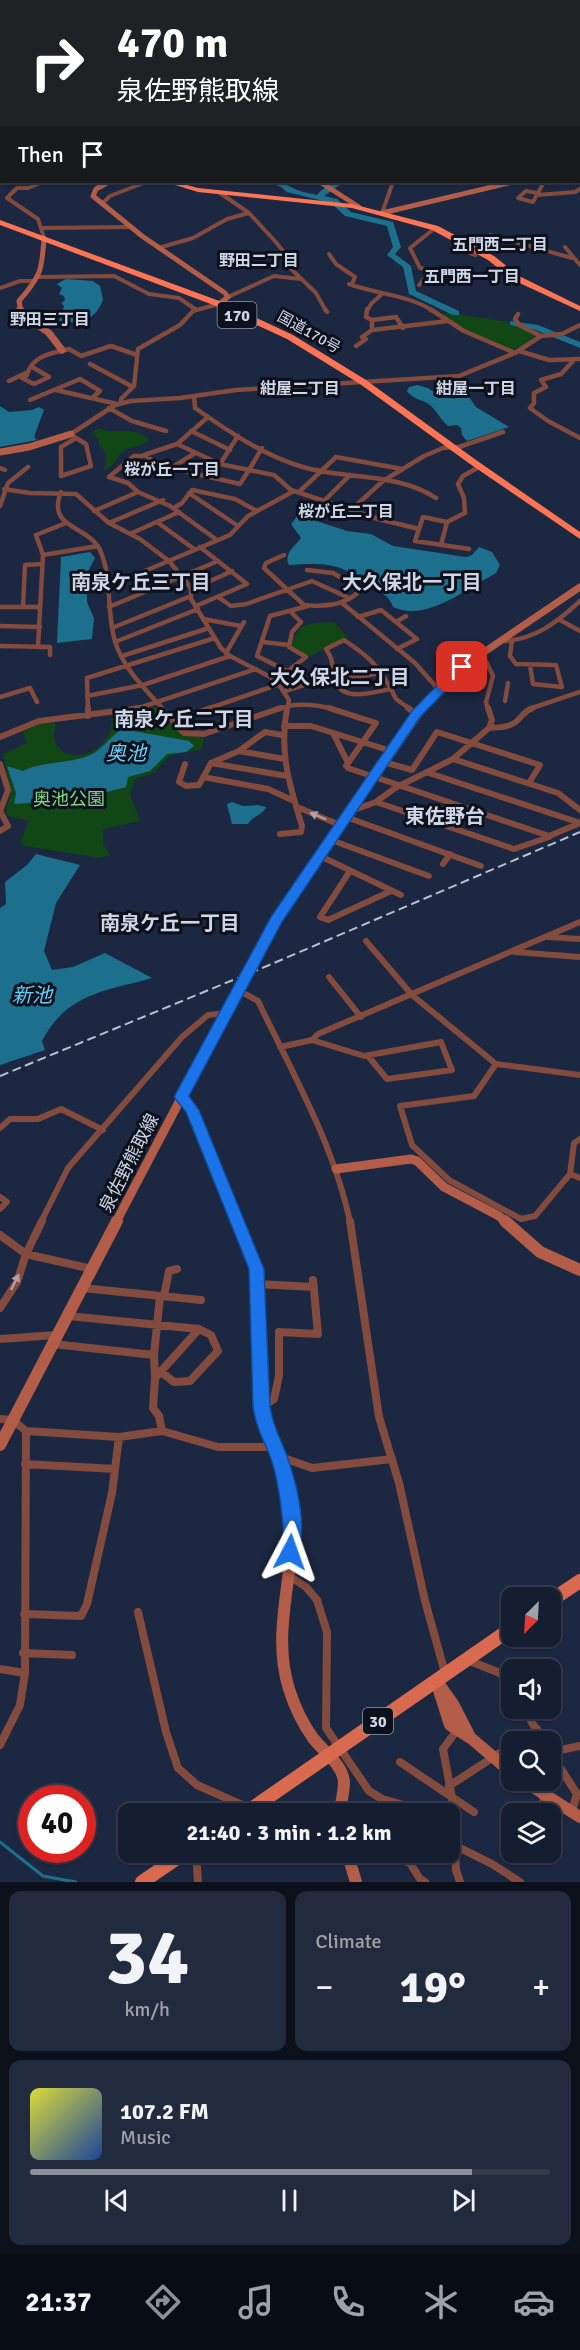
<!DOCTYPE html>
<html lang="en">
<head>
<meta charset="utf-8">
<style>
  body { margin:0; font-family:Signika,"Noto Sans JP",sans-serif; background:#222a3d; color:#f1f3f6; height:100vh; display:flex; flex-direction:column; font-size:22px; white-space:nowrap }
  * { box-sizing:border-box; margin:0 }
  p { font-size:20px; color:#9da2ab }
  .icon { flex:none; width:33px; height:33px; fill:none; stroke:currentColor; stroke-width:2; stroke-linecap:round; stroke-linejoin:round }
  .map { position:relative; height:1882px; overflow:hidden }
  .details { display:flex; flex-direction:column; gap:9px; padding:9px; background:#0c101b; flex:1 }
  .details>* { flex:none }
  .hud { position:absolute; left:0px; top:0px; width:580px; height:183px; box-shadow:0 2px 4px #0004,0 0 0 2px #343b4d; background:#202124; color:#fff; overflow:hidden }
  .needle { width:39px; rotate:204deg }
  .fabs { position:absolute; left:501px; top:1587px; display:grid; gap:12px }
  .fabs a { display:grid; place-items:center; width:60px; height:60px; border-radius:12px; background:#151d31; box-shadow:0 2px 4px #0004,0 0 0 2px #343b4d; font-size:30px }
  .speed { position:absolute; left:18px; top:1785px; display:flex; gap:12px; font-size:30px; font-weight:700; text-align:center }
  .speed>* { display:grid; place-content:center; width:78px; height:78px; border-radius:50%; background:#151d31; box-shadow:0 2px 4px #0004,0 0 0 2px #343b4d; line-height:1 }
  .speed .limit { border:9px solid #d22; background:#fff; color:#111 }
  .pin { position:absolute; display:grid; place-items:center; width:51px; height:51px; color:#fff; margin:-26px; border-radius:12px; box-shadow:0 3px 9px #0006 }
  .me { position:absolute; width:66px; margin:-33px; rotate:4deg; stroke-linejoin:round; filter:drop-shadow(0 0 4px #0008) }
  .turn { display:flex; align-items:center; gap:21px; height:126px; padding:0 18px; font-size:27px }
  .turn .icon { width:78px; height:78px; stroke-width:2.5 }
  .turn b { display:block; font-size:42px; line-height:51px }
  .then { display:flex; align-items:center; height:57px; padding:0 18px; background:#0003; gap:12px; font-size:22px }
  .big { font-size:45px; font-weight:800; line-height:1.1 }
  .details .tile { flex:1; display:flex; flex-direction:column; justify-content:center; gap:9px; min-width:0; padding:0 21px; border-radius:12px; background:#222a3d }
  .details .dial { align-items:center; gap:0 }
  .dial b { font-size:78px; line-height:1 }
  .song { display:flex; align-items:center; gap:18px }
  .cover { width:72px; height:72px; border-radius:9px; background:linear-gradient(135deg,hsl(60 70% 55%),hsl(220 70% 35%)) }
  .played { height:6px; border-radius:3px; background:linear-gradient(90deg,#8c9099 85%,#343b4d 85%) }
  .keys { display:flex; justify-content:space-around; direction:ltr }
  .heat { display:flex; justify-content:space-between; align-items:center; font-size:33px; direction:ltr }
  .details .tiles { flex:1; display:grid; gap:9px; grid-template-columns:1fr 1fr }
  .tile:last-child { grid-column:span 2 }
  .trip { position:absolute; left:118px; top:1803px; width:342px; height:60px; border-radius:12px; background:#151d31; box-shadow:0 2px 4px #0004,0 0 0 2px #343b4d; font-weight:800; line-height:60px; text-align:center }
  .tabs { display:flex; height:96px; justify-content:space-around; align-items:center; background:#080c14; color:#9da2ab }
  .tabs .icon { width:42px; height:42px }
  .tabs .selected { color:#8c9099 }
  .tabs b { font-size:27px; color:#f1f3f6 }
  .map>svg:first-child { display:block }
  .green { fill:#114715 }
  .water { fill:#1c708e }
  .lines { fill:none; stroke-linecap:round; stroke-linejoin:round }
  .stream { stroke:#1c708e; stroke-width:3 }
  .river { fill:#1c708e; fill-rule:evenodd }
  .street-far3 { stroke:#824b3e; stroke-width:4 }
  .street-far2 { stroke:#824b3e; stroke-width:4.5 }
  .street-far1 { stroke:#824b3e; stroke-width:6 }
  .street { stroke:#824b3e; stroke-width:8 }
  .secondary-far3 { stroke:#b35d48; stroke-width:5 }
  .secondary-far2 { stroke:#b35d48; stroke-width:7 }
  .secondary-far1 { stroke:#b35d48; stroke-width:9 }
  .secondary { stroke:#b35d48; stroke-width:12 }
  .primary { stroke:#d96a4f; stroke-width:14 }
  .highway { fill:#fb7555; fill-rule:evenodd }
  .rail { stroke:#b7bfd1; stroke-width:2; stroke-dasharray:9 4.5; stroke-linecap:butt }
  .secondary-bridge { stroke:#b35d48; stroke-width:9 }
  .oneway { fill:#b09ea3 }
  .route { fill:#1a73e8; stroke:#114b97; stroke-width:1.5 }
  .labels { text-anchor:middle; stroke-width:6; stroke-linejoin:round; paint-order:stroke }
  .far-street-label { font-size:15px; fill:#ced6e7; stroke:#0c111c }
  .far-neighbourhood-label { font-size:16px; font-weight:bold; fill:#ced6e7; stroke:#0c111c }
  .shield { fill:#0c111c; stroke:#949baa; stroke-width:1.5 }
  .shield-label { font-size:16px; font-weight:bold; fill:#ced6e7 }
  .park-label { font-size:18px; fill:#82d683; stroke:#0c111c }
  .street-label { font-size:18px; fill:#ced6e7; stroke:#0c111c }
  .neighbourhood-label { font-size:20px; font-weight:bold; fill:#ced6e7; stroke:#0c111c }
  .water-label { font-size:20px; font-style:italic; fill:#69d2fc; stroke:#0c111c }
</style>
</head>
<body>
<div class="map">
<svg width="580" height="1882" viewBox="0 0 580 1882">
  <rect width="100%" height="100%" fill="#1c2741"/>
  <path class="green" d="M447,312L513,323L536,334L526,344L513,350L466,330L443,315Z
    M98,428C113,436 136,425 149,440C142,447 133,446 125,450C116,456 114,469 103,470L107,463L105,459L106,453L99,445V439L91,434Z
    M334,622L348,637L308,657L292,646C298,620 310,624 334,622Z
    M153,707H159L182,735L204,738L202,749L169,756L154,773L135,779L130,794L140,821L103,829V844L110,855L100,858L25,846L20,843L29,821L8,816L6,810L11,793L3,754L27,743L23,732L38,724L56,723C55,727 54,733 54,737C60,770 114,755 112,718Z"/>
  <path class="water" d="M66,279L93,281L100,286L103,300C95,321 80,324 59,321L64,306L61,303L65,300L64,296L59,294L62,288L57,284Z
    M417,385L428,388L438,395L456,388L469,397L476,407L509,427L467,441L462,435L461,428L457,425L448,426C441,420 438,413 432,407C425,399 416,402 407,391L409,387Z
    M0,406L9,412L32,410L39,407L44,410L34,437L37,440L0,447Z
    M298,515L347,531L371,534L393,546L466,557L472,555L479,547L492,552L500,565L496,573C468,588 425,623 393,607C390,597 382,593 374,587C341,564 329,562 289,565C283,554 295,546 301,538L291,524Z
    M90,552L95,558L81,585L87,595V602L94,618L92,639L57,643L61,557Z
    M122,729L189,741L194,746L186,752L167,754L150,771L128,777L126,787L80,799L14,804L16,793L7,766L23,771C43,761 67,764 88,756C102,751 109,737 122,729Z
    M232,802L243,806L258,805L266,807C263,815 254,815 248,824H232L227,804Z
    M36,854L80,865L56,903L44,951L52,970L73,967L105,953L152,978C105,991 66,994 42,1041L45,1050L0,1065V908L6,904L5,882L27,865Z"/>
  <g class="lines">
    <path class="stream" d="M0,1842L43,1876L76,1882"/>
    <path class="river" d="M369,0H375L376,2H370Z
      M0,35H2V40L0,39Z
      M269,182C280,181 284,184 293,188C299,192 310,193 317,195C325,186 333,182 344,182L324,196L337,199L351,212L393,222L401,247L395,254L411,266L416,291L459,311V315H453L409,294L403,267L387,255L393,247L387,226L345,216L331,203L287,192L281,187Z
      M510,321L538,325L580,342V348L533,329L510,325Z"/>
    <path class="street-far3" d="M36,0L40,2
      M78,0L84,2
      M114,0L119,2
      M144,0H147
      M206,0L211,2
      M238,0L244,2
      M389,0L391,2
      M262,2L264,0
      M426,2L428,0
      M567,2L580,1
      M43,182L28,188H17L7,198L38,219L44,238
      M220,193L249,213L274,240L284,252L286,264L316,293L326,311
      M537,193L526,191L518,198L533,202L544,182
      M537,195L575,192L580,189
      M102,204L110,196L146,182
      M382,213L393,182
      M43,228L130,227
      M435,228L410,248L420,268L436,271L438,269
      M490,235L572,258
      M453,246L475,255
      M565,247L580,265
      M158,248L193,238L227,219L249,213
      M329,254L336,264L355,277L352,284
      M39,277L114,276L149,294L179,298L195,309
      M349,284C376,294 409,295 433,311
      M419,285L424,279
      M0,288L20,281H35
      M228,297L274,276L301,279
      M193,311L219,304
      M367,311L371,304L382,294"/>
    <path class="street-far2" d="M325,309L327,312
      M367,309L366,317L372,320V330L448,321
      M430,309L464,331L515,353
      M518,314L515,319L519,325L541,336
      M372,320L396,317L403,328
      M356,346L366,339L362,337L372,330
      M519,351L549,360L580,359
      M573,361L561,374L541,380L546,387L534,393V403L530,408L548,421L580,438
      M90,364L133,387
      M27,375L22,378L34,384L49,377L34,368
      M9,381L28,372C34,355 53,353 69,349L81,356L111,346L137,355
      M56,390L117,404
      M194,396L195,408C228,431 264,456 303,467C347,480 396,472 436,498
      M30,400L80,379L100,391L92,398
      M121,403V399L134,386L138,349L180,325L195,309
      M109,408L132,421L166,431
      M191,431L230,450
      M76,438L86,444L91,466L61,476V447Z
      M76,438L71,434L115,405L131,401L180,398L236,390L459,376L515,353L541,336L562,334L580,325
      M177,444L220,464L249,470L262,448
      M144,455L177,444L208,417
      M220,464L238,436
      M173,467L195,453
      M0,468L5,470
      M130,474L149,459L188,472L240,484L249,470L274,475L291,490L378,519L419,529
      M109,477L134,456H146
      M109,477L128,483L138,492
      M4,489L29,493L76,494L109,523L140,539L169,561L191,588V599L221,648L230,656L276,680L289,700L287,709
      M61,492C46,529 88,525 100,550C113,579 106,612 115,641C122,667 146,690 163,709
      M299,492L336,457L402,469
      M189,493L238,526
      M324,501L350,475
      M0,506L8,483L28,467
      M174,508L182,503L192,490L235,499L257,511
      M351,510L383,481L424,456L443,448L459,447L503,432
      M94,511L138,492L170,506L217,540
      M157,522L194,549
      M447,522L423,517L415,541L469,549
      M109,523L163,500
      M132,533L179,512
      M441,545L447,522L465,513L464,498L458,484L463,476L479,467
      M43,555L98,546
      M284,555L266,563L264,568L304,605C324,607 348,605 361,589L333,573L307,570
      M107,587L230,535L248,516L294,491
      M191,590L232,571
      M218,597L231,606L246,604L312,581L349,598
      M342,603L415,663L438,689
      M196,606L247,584L200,547
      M0,607H40
      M23,607L25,565L42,564
      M109,607L218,561
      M358,617L381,610L417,639L397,649
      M203,619L241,626
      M560,620L580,631
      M396,622L406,616
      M0,626L40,627
      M112,628L191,596
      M344,640C368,656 377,664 391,689C374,692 342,703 335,680C331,667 335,662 326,649Z
      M512,640L510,656L516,664L556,665L562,687L533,684L530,665
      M501,641C533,641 558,622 580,601
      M115,642L198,609
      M263,642L289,645
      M0,646L50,647V655
      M38,647L43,555L36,535L66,523
      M226,653L244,622
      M482,653L493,676L486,702L488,709
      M122,656L209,628
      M287,671L257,656L270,616L308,606
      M276,680L306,657L289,647L292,632L301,622L291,612
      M391,689L396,699L410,709
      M285,691L304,685L382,673
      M87,696L143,685L230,656
      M0,697L30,688L37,702
      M505,701L508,683
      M88,709L87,678L215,638
      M136,709L256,669
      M207,709L280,684
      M276,709C294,703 315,704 333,709
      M529,709L580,692"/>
    <path class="street-far1" d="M88,708V716
      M161,708L184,733L204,734L281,708
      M329,708L376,723L346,766L348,768L549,836L580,823
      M408,708L416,714
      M173,721L211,708
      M284,726H311L391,751
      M489,728C499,727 510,728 518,720C524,714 524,711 533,708
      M333,733L348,763
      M0,737L39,721L140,708
      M239,751L284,759
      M453,759L558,793L580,810
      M384,762L412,770L437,732L540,765L529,783
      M211,763L287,776
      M0,764L8,790L0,811L8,826L0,831
      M185,764L179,782L186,786L199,785L211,763L239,751L265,732L282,735
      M429,773L580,823
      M203,777L268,789L294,801
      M376,802L514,849L549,837
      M297,807L340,825
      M351,811L376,802L395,788L453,759L489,728L492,720L488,708
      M346,817L481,866
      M280,834L301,832L302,826C289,784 279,752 287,708
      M331,840L429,876
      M320,856L401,895
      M443,864L450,854
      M350,871L320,917L328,920L391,891
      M548,937L580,939
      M366,941L412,995L496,1064L474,1096L400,1106L412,1145L449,1180L521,1219L535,1216L570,1174L574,1143L580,1139
      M515,952L580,957
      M329,977L361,1017
      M238,990L258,1001C292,1072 334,1145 350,1222
      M312,1040L364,1056L441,1042L452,1070L387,1079L368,1056
      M280,1047L312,1040L318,1034L580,922
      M496,1064L580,1075
      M0,1128L10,1119H38L61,1109L103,1130
      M570,1174L580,1178
      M0,1197L7,1202L0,1209
      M41,1222L68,1168L182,1037L208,1015L226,1013"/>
    <path class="street" d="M350,1221L379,1417L399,1483L425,1601L445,1673
      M0,1235L26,1254L92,1269
      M257,1284L314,1287
      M82,1288L201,1300
      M164,1296L169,1271L177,1269
      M0,1308L17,1282L26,1254L42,1221
      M68,1316L199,1329L211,1335L218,1351L190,1381L174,1382L161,1372
      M0,1339L56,1335
      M53,1344L154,1355
      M155,1378L154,1355L160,1296
      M262,1407L274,1399L279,1376V1332L318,1334L313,1280
      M0,1419L13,1420L26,1431L25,1673L20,1705L0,1745
      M26,1431L119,1437L162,1431L218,1447H274
      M162,1431L159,1416L153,1408L155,1378L199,1329
      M278,1456L312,1468L392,1459
      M25,1464L115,1469
      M288,1575L306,1587L317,1600L327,1632L326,1728L369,1791L382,1799L407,1806L417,1814
      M138,1612L166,1732L178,1768L197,1785L251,1809L296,1814
      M24,1614L81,1616L87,1604L112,1493L119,1437
      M23,1653L72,1655
      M467,1660L500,1673L512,1690
      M0,1669L25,1673
      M523,1708L544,1742
      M457,1730L443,1749L452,1798L456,1870L460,1882
      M517,1742L537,1729
      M550,1752L577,1794L572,1811
      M550,1752L580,1746
      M400,1762L474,1812
      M449,1786L512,1745
      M543,1814L544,1780
      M456,1846L492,1864L520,1882
      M196,1852L198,1882
      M383,1852L410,1863L420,1879L425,1882"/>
    <path class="secondary-far3" d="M168,2L171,0
      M109,182L96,189L93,196L142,236L225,293L228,297L219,304
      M320,182L359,207
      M382,213L513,182
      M21,311L19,301C41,276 42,270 44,238"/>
    <path class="secondary-far2" d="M20,309L25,316L49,333L62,350
      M0,452L29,447L71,434
      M421,709L462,667L580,587"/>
    <path class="secondary-far1" d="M251,965L276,920L422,708
      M181,1097L192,1110L238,1222
      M336,1169L411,1159L417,1161L444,1187L499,1216L506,1222
      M116,1222L240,986"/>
    <path class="secondary" d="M237,1221L257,1269L262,1407C265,1428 270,1436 277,1454C286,1477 292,1506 292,1530C292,1584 272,1635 289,1689C294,1705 303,1724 313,1738C323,1751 343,1765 344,1782C344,1792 341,1804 339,1814
      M505,1221L540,1252L580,1270
      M0,1445L117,1221
      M436,1681L450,1725L472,1739L512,1773
      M438,1683L453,1704L469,1735
      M522,1780L580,1817
      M347,1852L356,1882"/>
    <path class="primary" d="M550,1601L580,1581
      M244,1814L512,1628
      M142,1882L186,1852"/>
    <path class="highway" d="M0,120H2V124H0Z
      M165,182H176L198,188L352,204L438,226L494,256L519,276L580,306V311L513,280L488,260L432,230L352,208L198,192Z
      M0,220L222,302L293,335L366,380L476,460L580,532V539L470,464L360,384L287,339L216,306L0,225Z"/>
    <path class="rail" d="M0,1076L267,966L580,832"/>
    <path class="secondary-bridge" d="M240,986L251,965"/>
  </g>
  <defs><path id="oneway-solid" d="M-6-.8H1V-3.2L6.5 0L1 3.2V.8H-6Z" transform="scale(1.5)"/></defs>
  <g class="oneway">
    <use href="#oneway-solid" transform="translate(318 816) rotate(-157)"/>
    <use href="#oneway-solid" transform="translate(15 1282) rotate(-64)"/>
  </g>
  <path class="route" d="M462,663L466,664V670L420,717L282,922L189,1096L199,1110L264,1269L270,1407C274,1430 280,1436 287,1456C297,1485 309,1529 296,1558L290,1561L283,1558C279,1548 284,1537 283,1526C281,1503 278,1478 270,1456C262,1436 257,1430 253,1407L249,1269L186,1112L174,1097L271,917L412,711L458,664Z"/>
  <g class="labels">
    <g class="far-street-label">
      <text transform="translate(309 332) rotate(29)" y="5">国道170号</text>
    </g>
    <g class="far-neighbourhood-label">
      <text x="500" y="250">五門西二丁目</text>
      <text x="259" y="266">野田二丁目</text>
      <text x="472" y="282">五門西一丁目</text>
      <text x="50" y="325">野田三丁目</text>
      <text x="300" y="394">紺屋二丁目</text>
      <text x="476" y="394">紺屋一丁目</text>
      <text x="172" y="475">桜が丘一丁目</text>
      <text x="346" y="517">桜が丘二丁目</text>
    </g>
    <g class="shield">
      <rect x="217.5" y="302" width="39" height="26" rx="4.5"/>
      <rect x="363" y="1708" width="30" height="26" rx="4.5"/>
    </g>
    <g class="shield-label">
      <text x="237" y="321">170</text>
      <text x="378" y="1727">30</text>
    </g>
    <g class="park-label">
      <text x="69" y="805">奥池公園</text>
    </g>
    <g class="street-label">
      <text transform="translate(129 1163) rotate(-63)" y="6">泉佐野熊取線</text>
    </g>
    <g class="neighbourhood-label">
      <text x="141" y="589">南泉ケ丘三丁目</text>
      <text x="412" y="589">大久保北一丁目</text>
      <text x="340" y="684">大久保北二丁目</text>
      <text x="184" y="726">南泉ケ丘二丁目</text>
      <text x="445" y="823">東佐野台</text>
      <text x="170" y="930">南泉ケ丘一丁目</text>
    </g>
    <g class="water-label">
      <text x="126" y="760">奥池</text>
      <text x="32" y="1002">新池</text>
    </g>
  </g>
</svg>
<div class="fabs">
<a><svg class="needle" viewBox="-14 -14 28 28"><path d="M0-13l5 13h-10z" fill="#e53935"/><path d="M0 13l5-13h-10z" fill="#9da2ab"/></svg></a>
<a><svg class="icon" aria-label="sound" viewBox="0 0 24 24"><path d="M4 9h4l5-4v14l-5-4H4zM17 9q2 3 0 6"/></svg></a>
<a><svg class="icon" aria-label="search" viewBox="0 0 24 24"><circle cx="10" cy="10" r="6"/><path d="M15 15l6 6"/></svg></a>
<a><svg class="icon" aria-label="layers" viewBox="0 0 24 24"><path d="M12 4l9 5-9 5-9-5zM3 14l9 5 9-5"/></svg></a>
</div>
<div class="speed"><div class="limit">40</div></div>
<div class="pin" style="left:462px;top:667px;background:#d93025"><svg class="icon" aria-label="arrive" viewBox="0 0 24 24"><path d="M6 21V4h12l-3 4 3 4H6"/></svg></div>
<svg class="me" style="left:290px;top:1552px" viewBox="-20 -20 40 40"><path d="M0-17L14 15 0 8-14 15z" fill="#1a73e8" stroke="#fff" stroke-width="4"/></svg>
<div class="trip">21:40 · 3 min · 1.2 km</div>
<div class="hud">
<div class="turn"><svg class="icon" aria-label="right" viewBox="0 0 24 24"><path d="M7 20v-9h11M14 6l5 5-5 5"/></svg><div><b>470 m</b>泉佐野熊取線</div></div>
<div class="then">Then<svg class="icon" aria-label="arrive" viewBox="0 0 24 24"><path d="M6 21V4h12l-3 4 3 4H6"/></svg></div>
</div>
</div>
<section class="details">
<div class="tiles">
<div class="tile dial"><b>34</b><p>km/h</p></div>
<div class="tile"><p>Climate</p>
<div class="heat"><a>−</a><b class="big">19°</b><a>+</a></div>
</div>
<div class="tile">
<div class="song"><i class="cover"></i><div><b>107.2 FM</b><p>Music</p></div></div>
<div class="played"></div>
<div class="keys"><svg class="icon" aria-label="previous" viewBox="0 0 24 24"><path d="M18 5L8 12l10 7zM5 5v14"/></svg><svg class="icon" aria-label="pause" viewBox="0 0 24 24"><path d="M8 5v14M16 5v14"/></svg><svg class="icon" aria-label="next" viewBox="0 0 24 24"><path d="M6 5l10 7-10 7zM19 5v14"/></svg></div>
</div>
</div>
</section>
<nav class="tabs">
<b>21:37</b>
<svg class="icon selected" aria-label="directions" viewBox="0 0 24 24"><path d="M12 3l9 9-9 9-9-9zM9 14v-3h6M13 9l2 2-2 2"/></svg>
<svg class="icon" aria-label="music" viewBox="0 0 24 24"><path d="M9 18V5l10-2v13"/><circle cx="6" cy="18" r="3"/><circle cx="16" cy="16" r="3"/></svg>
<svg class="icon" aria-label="phone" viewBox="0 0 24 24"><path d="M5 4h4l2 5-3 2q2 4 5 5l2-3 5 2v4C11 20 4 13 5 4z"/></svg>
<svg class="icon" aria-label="climate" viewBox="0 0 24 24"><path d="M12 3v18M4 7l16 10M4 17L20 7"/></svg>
<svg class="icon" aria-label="car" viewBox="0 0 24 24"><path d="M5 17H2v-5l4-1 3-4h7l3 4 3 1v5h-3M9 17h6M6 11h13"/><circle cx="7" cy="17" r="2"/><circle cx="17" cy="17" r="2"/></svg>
</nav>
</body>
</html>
